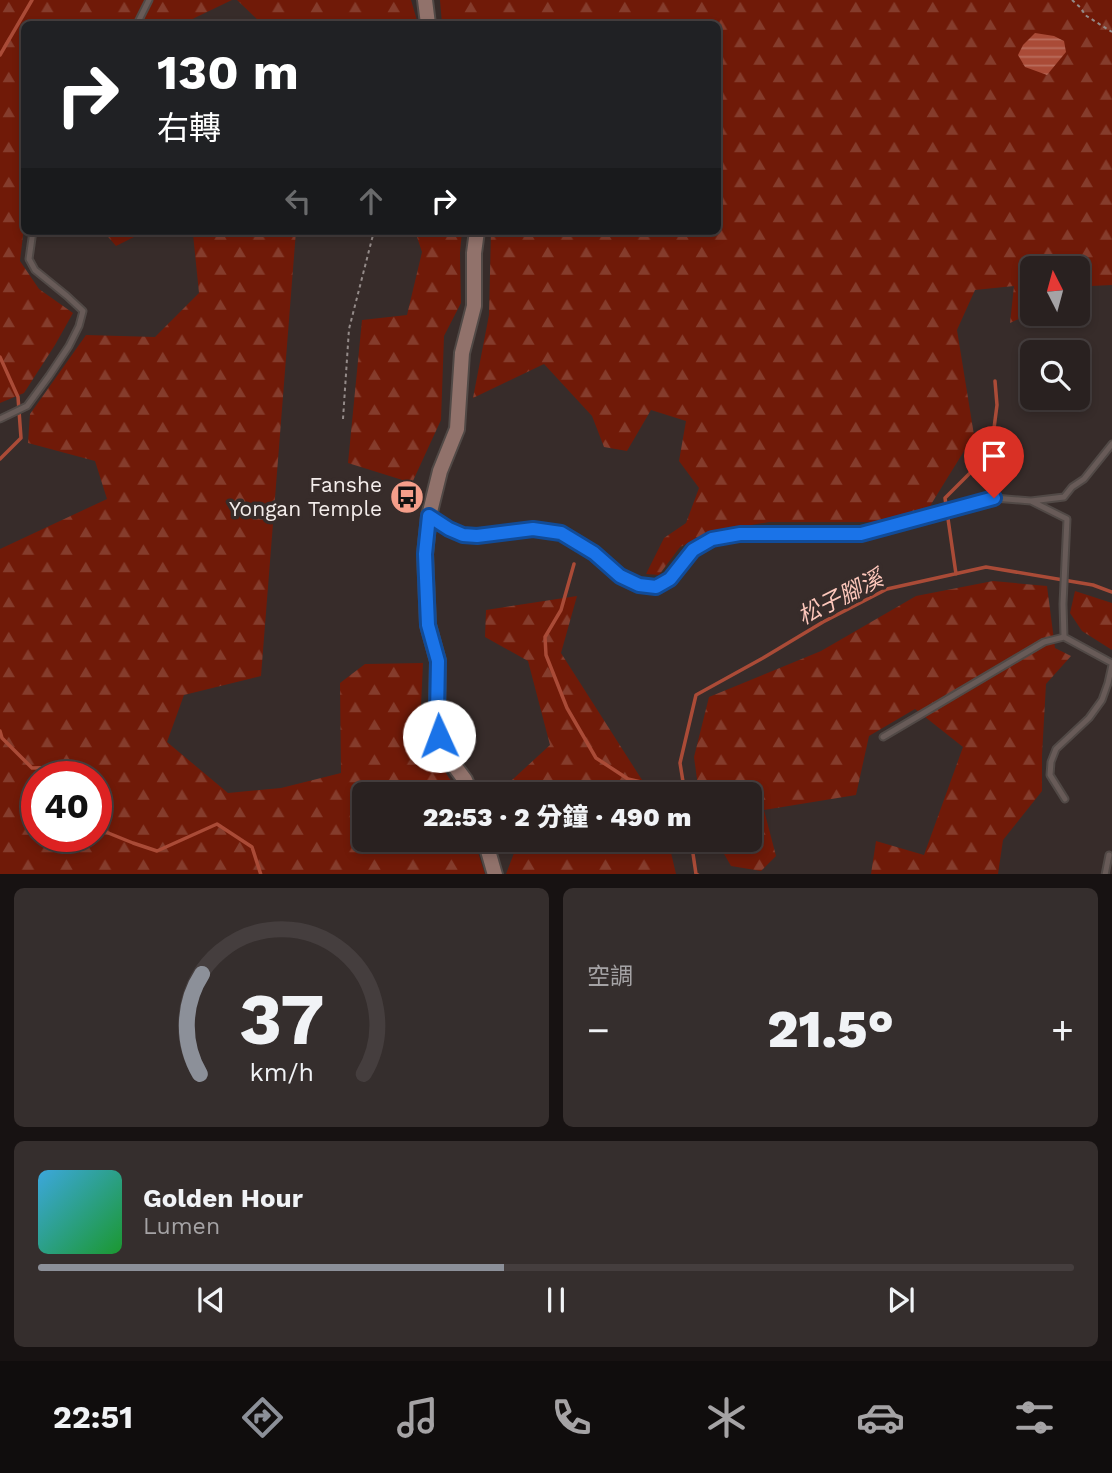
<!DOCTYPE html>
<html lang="zh-TW">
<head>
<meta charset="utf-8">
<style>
  body { margin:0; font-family:"Work Sans","Noto Sans TC",sans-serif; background:#352e2d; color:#f1f3f6; height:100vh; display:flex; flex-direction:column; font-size:26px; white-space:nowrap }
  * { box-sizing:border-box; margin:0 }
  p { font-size:23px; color:#a5a3a5 }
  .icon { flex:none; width:38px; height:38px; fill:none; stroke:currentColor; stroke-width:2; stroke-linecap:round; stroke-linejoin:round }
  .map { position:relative; height:874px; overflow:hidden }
  .drawer { display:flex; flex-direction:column; gap:14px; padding:14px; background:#171212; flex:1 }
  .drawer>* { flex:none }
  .guide { position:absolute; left:21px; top:21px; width:700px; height:214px; border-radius:10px; box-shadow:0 4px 10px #0003,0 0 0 2px #453e3e; background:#202124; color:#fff; overflow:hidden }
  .needle { width:46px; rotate:354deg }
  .buttons { position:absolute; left:1020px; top:256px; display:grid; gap:14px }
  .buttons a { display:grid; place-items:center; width:70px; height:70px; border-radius:10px; background:#292120; box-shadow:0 4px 10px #0003,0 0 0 2px #453e3e; font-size:35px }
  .speed { position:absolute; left:21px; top:761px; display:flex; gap:14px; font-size:35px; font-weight:700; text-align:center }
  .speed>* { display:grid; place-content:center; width:91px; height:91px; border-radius:50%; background:#292120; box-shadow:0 4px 10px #0003,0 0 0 2px #453e3e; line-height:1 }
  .speed .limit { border:10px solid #d22; background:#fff; color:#111 }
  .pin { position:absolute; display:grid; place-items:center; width:60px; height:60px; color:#fff; margin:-72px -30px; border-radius:50% 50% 50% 0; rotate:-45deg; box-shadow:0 0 7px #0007 }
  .pin .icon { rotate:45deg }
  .me { position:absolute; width:77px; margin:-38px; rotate:358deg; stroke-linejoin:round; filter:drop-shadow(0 0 5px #0008) }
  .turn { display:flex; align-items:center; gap:24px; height:147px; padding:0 21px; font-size:32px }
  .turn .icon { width:91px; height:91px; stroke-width:2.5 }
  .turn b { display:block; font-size:49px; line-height:60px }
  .lanes { display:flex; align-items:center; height:66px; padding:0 21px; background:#0003; justify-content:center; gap:35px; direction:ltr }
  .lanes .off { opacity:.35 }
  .big { font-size:52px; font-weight:800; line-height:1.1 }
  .drawer .widget { flex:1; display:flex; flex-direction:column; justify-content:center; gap:10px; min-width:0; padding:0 24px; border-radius:10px; background:#352e2d }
  .drawer .dial { align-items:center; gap:0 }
  .dial svg { height:182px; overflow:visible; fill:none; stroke:#453e3e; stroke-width:7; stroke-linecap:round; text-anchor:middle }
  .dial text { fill:#f1f3f6; stroke:none }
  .song { display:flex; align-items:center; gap:21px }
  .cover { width:84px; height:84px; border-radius:10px; background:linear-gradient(135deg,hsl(200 70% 55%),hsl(130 70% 35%)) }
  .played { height:7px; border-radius:4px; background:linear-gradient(90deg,#8c9099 45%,#453e3e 45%) }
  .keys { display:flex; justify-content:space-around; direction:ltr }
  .heat { display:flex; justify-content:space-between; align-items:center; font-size:38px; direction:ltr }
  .drawer .tiles { flex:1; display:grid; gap:14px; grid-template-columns:1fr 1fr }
  .widget:last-child { grid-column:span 2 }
  .trip { position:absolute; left:352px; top:782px; width:410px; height:70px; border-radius:10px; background:#292120; box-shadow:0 4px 10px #0003,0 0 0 2px #453e3e; font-weight:800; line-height:70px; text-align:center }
  .menu { display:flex; height:112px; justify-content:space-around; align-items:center; background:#100d0d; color:#a5a3a5 }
  .menu .icon { width:49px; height:49px }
  .menu .active { color:#8c9099 }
  .menu b { font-size:32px; color:#f1f3f6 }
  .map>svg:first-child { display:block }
  .forest { fill:url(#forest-firs); fill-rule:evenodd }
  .water { fill:url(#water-rules) }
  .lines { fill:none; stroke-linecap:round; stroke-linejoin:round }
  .stream { stroke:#aa4b37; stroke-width:3.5 }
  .lane-casing { stroke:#514946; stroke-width:9 }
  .secondary-casing { stroke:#514946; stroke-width:18 }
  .path { stroke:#948b89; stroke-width:2; stroke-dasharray:3.5 3.5; stroke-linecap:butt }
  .lane { stroke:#685b58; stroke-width:5 }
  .secondary { stroke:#91726b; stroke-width:14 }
  .route-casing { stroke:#114b97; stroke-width:18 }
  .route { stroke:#1a73e8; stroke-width:12 }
  .labels { text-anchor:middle; stroke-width:7; stroke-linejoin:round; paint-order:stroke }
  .poi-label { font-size:21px; fill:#f4edeb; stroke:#372c2a; text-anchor:end }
  .water-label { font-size:23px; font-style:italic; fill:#fdc7bb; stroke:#372c2a }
</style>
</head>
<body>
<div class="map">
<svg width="1112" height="875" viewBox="0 0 1112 875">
  <defs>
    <pattern id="forest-firs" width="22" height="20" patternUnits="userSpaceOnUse" patternTransform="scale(1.75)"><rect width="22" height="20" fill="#701a08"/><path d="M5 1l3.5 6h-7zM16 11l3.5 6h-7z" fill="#853c2c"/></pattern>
    <pattern id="water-rules" width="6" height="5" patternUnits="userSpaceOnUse" patternTransform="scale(1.75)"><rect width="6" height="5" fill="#aa4b37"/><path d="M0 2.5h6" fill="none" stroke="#ba6e5e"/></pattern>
  </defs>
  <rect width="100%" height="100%" fill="#372c2a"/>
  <path class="forest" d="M0,0H232L182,24H24V227L20,261L39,289L73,313L55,345L24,393L0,403Z
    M237,0H411L418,24H262Z
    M440,0H1112V285L1091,286L1078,292V268H1032V313L1010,323L1014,286L975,290L957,330L974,435L930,506L882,522H769L711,532L680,547L659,575L646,574L664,538L686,523L699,488L679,461L686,421L651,410L627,451L604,447L592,416L544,364L473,398L489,315L491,231H718V24H442Z
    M103,231H146L116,246Z
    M181,231H296L261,676L184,695L167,742L228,793L281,788L341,773L340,683L365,664L423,663L421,706L431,749L459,794H364V840H474L485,874H0V549L107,499L95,461L28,443L30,414L86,335L155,337L199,293L193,234ZM37,777H96V836H37Z
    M415,231H462L460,253L461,303L444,336L441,420L412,483L348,463L362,320L407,315L422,252Z
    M993,581L1047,586L1055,648L1071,656L1046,684L1042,755V791L1003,840L998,874H871L876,841L924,855L963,747L915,709L869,736L856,795L764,810L776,856L761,871L731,866L716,840H749V794H699L694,757L709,697L821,651L916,596Z
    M1075,591L1112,603V650L1082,631L1070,613Z
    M577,596L561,653L651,794H514L512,780L550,745L528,661L485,637L486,610Z
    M519,840H668L676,874H506Z"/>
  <path class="water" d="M1035,33L1054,36L1064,41L1066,52L1047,75L1025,67L1018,55L1023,45Z"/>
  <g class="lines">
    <path class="stream" d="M0,55L32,0
      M0,357L18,397L21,438L0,459
      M574,564L561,610L545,637L546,655L567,708L596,758L628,779L684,792
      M956,574L945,498L973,470L993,436L997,405L995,381
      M0,731L2,738L32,768L71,767L75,777
      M685,794L680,763L696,695L763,658L823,622L887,589L986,567L1093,585L1112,592
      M96,828L133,843L157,851L217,824L252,847L261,875
      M691,840L696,874L698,875"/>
    <g class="lane-casing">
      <path id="lane" d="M137,24L149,0
        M0,419L27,406L49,376L69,346L79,326L83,311L67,296L35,270L29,259L33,231
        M1031,501L1067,519L1063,604L1064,637
        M432,518L449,529L463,535H477L533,529L561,532L594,553L620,576L639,585L656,587L670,579L693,550L712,539L740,534H861L994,498L1031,501L1064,497L1072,487L1084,479L1112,444
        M883,737L1044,642L1064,637L1112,663
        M1065,799L1050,775L1051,762L1056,749L1089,718L1102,700L1108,683L1112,665
        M1105,875L1109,855"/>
    </g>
    <g class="secondary-casing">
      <path id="secondary" d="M425,0L428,24
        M471,794L465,780L448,757L439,736L437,714L438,661L428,625L425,554L429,516L440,471L457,429L462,353L474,306V253L477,231
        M485,840L495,875"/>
    </g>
    <path class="path" d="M1072,0L1081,8L1085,15L1112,32
      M343,419L349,329L374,231"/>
    <use href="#lane" class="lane"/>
    <use href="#secondary" class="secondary"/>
  </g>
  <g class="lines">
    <g class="route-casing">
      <path id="route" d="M439,736L437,714L438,661L428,625L426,578L425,554L429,516L449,529L463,535L477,536L533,529L561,533L594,553L620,576L639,585L656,587L670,579L693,550L712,539L740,534H861L994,498"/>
    </g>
    <use href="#route" class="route"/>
  </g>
  <defs>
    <g id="bus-disc" transform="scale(1.75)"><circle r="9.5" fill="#f49e8a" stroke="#372c2a"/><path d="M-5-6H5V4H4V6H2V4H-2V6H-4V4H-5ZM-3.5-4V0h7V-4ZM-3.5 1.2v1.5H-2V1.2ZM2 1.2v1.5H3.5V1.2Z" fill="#111"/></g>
  </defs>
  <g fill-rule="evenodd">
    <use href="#bus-disc" x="407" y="497"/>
  </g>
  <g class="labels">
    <g class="poi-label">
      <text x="382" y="492">Fanshe<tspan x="382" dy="24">Yongan Temple</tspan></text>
    </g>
    <g class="water-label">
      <text transform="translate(840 597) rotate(-27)" y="8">松子腳溪</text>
    </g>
  </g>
</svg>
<div class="buttons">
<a><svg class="needle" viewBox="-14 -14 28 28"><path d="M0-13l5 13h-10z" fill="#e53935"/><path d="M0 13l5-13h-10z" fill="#a5a3a5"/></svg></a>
<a><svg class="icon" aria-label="search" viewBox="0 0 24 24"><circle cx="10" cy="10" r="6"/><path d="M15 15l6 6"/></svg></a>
</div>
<div class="speed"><div class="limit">40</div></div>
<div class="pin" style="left:994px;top:498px;background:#d93025"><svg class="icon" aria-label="arrive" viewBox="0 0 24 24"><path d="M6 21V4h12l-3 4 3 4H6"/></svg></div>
<svg class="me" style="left:439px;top:736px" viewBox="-20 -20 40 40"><circle r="19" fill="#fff"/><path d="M0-13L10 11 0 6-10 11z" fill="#1a73e8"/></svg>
<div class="trip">22:53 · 2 分鐘 · 490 m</div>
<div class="guide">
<div class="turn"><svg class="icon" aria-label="right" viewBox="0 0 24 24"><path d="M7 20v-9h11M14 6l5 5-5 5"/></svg><div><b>130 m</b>右轉</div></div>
<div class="lanes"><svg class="icon off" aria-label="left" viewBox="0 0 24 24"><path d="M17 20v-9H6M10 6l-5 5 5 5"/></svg><svg class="icon off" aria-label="ahead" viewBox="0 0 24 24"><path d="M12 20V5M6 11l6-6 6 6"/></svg><svg class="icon" aria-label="right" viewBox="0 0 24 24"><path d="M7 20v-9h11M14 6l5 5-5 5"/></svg></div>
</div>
</div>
<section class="drawer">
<div class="tiles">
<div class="widget dial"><svg viewBox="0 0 100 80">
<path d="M14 69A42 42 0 1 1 86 69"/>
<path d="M14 69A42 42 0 0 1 15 25" stroke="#8c9099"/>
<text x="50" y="56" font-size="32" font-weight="700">37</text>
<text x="50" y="72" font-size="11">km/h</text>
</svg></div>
<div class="widget"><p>空調</p>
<div class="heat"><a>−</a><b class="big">21.5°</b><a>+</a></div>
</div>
<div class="widget">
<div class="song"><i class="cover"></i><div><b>Golden Hour</b><p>Lumen</p></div></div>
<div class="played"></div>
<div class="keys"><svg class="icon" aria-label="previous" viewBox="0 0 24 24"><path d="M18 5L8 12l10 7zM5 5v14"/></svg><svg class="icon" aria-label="pause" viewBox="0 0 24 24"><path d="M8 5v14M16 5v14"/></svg><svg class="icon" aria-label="next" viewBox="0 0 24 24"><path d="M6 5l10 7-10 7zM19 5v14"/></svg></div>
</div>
</div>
</section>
<nav class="menu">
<b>22:51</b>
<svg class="icon active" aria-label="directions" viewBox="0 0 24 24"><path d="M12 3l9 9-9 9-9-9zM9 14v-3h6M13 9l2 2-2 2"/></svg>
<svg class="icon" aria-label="music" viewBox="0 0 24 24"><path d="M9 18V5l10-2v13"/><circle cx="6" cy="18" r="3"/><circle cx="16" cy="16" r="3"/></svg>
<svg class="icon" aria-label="phone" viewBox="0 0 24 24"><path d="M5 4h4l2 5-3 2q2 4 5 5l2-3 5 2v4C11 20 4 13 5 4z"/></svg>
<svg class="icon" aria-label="climate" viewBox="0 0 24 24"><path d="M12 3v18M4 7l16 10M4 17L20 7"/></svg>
<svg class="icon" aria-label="car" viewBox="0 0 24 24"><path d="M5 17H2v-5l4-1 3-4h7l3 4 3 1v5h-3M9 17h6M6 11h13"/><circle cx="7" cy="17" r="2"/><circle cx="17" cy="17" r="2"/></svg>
<svg class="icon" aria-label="filters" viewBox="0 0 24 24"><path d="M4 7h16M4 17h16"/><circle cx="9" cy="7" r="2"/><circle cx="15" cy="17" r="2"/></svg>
</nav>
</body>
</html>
